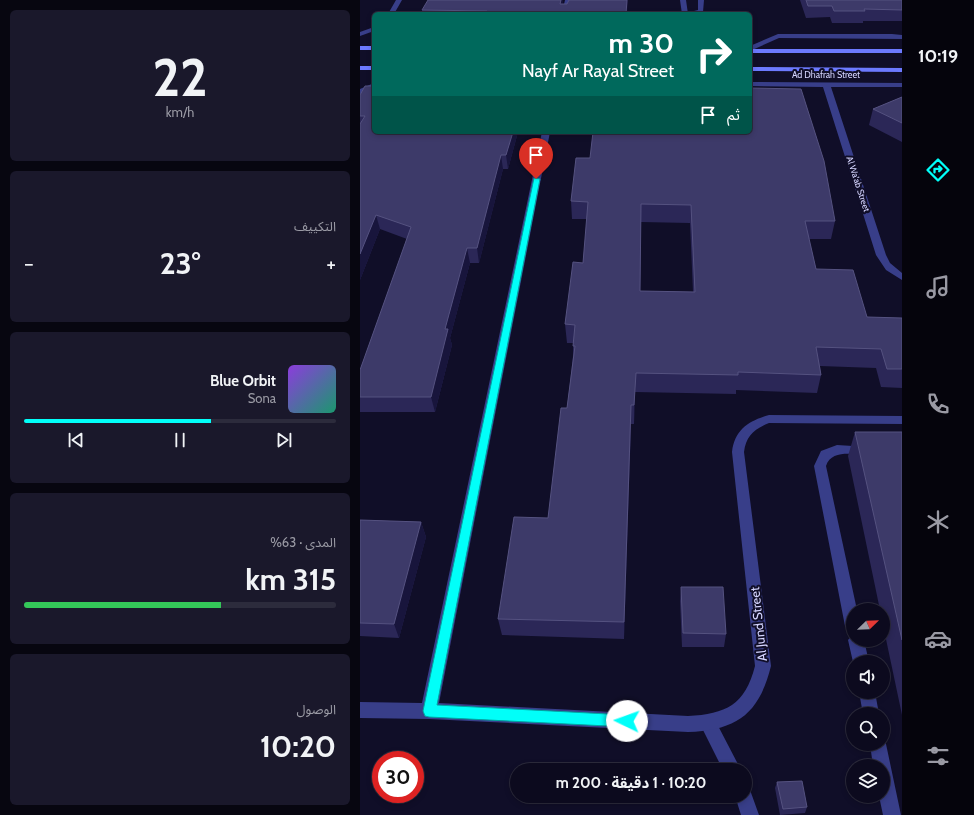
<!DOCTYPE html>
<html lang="ar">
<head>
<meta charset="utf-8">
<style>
  body { margin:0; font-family:Cabin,"Noto Sans Arabic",sans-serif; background:#1a182b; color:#f1f3f6; direction:rtl; height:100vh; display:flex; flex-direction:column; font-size:15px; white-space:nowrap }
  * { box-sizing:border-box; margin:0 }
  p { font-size:13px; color:#9a9aa4 }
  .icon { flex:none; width:22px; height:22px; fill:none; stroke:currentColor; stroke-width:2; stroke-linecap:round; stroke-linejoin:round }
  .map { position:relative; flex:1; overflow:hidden; direction:ltr }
  .drawer { display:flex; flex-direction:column; gap:10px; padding:10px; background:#070610; width:360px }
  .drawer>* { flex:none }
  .top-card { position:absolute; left:12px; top:12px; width:380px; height:122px; border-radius:6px; box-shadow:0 2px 6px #0003,0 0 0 1px #2c2b3c; direction:rtl; background:#00695c; color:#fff; overflow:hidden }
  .needle { width:26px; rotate:67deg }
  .fabs { position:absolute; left:486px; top:603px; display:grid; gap:8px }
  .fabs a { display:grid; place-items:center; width:44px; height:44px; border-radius:50%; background:#0c0a1e; box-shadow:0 2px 6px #0003,0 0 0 1px #2c2b3c; font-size:20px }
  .speed { position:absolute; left:12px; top:751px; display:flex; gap:8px; font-size:20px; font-weight:700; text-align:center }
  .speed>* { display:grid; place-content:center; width:52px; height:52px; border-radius:50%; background:#0c0a1e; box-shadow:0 2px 6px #0003,0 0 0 1px #2c2b3c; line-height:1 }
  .speed .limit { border:6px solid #d22; background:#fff; color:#111 }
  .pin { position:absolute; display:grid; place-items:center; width:34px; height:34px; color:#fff; margin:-41px -17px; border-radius:50% 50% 50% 0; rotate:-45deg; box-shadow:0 0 4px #0007 }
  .pin .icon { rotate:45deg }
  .me { position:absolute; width:44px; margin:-22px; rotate:273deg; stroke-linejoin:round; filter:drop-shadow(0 0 3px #0008) }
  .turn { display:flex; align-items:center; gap:14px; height:84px; padding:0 12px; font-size:18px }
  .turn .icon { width:52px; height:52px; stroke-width:2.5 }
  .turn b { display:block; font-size:28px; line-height:34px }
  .then { display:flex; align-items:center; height:38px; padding:0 12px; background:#0003; gap:8px; font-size:15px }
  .big { font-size:30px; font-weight:700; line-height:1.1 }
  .drawer .card { flex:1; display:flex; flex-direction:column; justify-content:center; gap:6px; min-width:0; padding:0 14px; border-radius:6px; background:#1a182b }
  .drawer .dial { align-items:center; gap:0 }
  .dial b { font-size:52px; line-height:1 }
  .song { display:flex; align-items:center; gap:12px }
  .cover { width:48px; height:48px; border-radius:6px; background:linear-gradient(135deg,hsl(270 70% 55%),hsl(160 70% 35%)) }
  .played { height:4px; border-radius:2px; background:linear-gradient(90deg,#01fff9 60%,#2c2b3c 60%) }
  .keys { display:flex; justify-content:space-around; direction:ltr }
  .heat { display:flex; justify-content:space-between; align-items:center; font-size:22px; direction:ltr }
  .charge { height:6px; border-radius:3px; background:linear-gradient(90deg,#34c759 63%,#2c2b3c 0) }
  .trip { position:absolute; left:150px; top:763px; width:242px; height:40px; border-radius:20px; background:#0c0a1e; box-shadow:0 2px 6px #0003,0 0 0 1px #2c2b3c; font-weight:700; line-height:40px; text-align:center; direction:rtl }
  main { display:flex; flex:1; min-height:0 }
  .tab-bar { display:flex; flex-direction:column; width:72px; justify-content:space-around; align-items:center; background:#05040c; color:#9a9aa4 }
  .tab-bar .icon { width:28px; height:28px }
  .tab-bar .on { color:#01fff9 }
  .tab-bar b { font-size:18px; color:#f1f3f6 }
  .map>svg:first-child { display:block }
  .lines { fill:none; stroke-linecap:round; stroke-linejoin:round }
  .lane { fill:#383e89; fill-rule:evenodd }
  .street { fill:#383e89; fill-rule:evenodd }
  .secondary { fill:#6c7aff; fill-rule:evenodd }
  .wall { fill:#2b2757; fill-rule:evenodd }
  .shaded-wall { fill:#18153c }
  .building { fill:#3d3a69; stroke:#555280; fill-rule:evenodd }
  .route { fill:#01fff9; stroke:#01a6a2 }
  .labels { text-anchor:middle; stroke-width:4; stroke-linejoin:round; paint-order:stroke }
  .far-street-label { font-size:9px; fill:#d5d5ff; stroke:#100e28 }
  .near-street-label { font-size:13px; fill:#d5d5ff; stroke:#100e28 }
</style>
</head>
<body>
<main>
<nav class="tab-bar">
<b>10:19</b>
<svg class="icon on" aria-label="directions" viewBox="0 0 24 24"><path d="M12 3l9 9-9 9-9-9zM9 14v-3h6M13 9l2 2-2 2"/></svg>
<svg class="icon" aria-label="music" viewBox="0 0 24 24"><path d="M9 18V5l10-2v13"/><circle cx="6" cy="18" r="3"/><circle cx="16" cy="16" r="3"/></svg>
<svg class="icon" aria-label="phone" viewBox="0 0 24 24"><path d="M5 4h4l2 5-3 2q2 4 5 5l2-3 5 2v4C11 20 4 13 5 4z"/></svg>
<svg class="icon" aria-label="climate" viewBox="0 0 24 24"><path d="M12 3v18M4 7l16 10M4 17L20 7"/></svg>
<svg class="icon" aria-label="car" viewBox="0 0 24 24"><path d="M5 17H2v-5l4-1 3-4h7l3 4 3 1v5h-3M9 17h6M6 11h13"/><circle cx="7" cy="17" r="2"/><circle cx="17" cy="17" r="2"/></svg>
<svg class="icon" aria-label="filters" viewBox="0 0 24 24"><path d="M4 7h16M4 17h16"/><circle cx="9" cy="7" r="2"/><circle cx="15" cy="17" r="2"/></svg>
</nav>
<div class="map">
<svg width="542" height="815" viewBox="0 0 542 815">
  <rect width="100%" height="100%" fill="#100e28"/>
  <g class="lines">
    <path class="lane" d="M338,0H344L343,12L322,14L338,10Z
      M418,34H532L542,35V39L419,38L390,51V46Z
      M477,445L509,447L511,450L509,453L505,455C492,454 471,450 466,466L497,610H493V633L488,631L485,626L454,466L461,451Z
      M493,634V640H504L509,662H493L488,640Z
      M499,692H515L519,714H503Z
      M348,716L354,718L381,770H363L340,724L342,718Z
      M523,738L526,744L541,815H523L519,796H523V766H513L510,744H523Z
      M385,788L390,790L399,815H381L375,796H385Z"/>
    <path class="street" d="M36,0H42L34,14H28Z
      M205,0H211L208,14H202Z
      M320,0H326L328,14H322Z
      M14,27V31L0,36V32Z
      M390,82L542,83V87H471L526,255L530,263L542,273V280L526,270L516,255L463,87L390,86Z
      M14,83V88L0,94V89Z
      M182,132H190L79,703L328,716C366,714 385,705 395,666L372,452C375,429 389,421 409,415L542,416V424L409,423C394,429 386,436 384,452L411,666C399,714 377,730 328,732L69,719L0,718V702L62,703Z"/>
    <path class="secondary" d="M0,46H14V50H0Z
      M390,49H542V53H390Z
      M0,66H14V70H0Z
      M390,67L542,68V72L390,71Z"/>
  </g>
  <path class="wall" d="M440,0H542V21H503V23H472L470,17L446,18Z
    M203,4L267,14H63L62,10Z
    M0,95L14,132H158L148,169H143L119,263H110L90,338L92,345L75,412H0V370L47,239L20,229L0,280Z
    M542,97V142L509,125L513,109Z
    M230,158L475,221L471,239H449L456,269L507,317L542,318V388L521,387L516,368L460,366L461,375L457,393L376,390V394L275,392L274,424H271L264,639L142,635L138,619L188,518L207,408L213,356V343H207L205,324L223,263L227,219H212L211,201ZM281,222L330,223L333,292L280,291Z
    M495,432H542V715L523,625V610H520L488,456Z
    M0,520L61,522L66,537L39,638L0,636Z
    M321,587L366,634L364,647H322L320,601Z
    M417,782L447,807L445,813L420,815L415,788Z"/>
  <path class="shaded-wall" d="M201,0H203V2L201,13L200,4Z
    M267,0H268L267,14H266Z
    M153,132H158L148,169L146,155Z
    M141,155L143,169L119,263L117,248Z
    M16,215L20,229L0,280V254Z
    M107,248L110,263L90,338L92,345L75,412L71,397L85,329Z
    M276,373L275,392L274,424V405Z
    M271,405V424L264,639V622Z
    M61,522L66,537L39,638L34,624Z"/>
  <path class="building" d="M68,0H201L200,4H207L209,0H267L266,14L174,13V14H133L134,12H127V11L62,10Z
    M446,0H542V10L504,9L505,11H474L472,6H448Z
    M5,86H14V132H153L146,155H141L117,248H107L85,329H88L71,397H0V370L51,227L16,215L0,254V124L5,116H0V95Z
    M390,88L441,89L464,161L475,221H445L456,269L493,270L507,317L542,318V369H527L521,349L456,347L461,375L378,372V375L276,373L274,405H271L264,622L138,619L154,517L188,518L201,408H207L215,346H213L215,325L205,324L213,262L223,263L228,202L211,201L216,158H230L233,132H390ZM281,204L331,205L335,292L280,291Z
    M542,97V123L513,109Z
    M495,432H542V640Z
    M0,520L61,522L34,624L0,623Z
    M321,587H363L366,634L323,633Z
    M442,781L447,807L423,809L417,782Z"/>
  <path class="route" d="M174,178L180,179L77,705L267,715L272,716L273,721L272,725L267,727L69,717L65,716L63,711Z"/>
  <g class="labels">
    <g class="far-street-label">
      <text x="466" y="78">Ad Dhafrah Street</text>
      <text transform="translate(498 184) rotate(72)" y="3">Al Wa'ab Street</text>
    </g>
    <g class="near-street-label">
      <text transform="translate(398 624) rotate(-96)" y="5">Al Jund Street</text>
    </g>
  </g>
</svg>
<div class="fabs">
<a><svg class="needle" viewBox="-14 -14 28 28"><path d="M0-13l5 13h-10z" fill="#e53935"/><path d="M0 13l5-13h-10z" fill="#9a9aa4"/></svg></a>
<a><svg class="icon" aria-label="sound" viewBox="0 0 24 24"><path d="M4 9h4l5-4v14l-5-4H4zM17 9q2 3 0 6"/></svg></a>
<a><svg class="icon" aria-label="search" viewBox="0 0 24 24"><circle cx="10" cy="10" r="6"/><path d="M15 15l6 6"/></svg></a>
<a><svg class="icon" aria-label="layers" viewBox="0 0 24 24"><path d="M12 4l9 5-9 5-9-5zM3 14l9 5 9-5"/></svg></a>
</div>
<div class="speed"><div class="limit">30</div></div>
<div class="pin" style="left:176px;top:179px;background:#d93025"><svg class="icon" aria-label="arrive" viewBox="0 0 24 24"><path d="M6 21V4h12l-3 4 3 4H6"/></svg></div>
<svg class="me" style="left:267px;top:721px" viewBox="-20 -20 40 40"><circle r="19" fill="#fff"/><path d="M0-13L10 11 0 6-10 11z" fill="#01fff9"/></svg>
<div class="trip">10:20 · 1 دقيقة · 200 m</div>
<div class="top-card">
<div class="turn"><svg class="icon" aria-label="right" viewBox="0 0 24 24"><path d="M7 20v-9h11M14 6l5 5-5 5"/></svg><div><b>30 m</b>Nayf Ar Rayal Street</div></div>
<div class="then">ثم<svg class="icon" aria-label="arrive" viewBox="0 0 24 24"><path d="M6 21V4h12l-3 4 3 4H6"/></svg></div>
</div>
</div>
<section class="drawer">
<div class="card dial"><b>22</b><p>km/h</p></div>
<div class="card"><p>التكييف</p>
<div class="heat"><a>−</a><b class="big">23°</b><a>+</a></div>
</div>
<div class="card">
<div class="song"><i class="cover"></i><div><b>Blue Orbit</b><p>Sona</p></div></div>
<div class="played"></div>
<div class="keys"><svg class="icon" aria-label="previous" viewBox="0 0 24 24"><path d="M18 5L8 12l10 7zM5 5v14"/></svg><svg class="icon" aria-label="pause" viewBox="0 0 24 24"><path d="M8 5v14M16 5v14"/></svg><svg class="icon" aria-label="next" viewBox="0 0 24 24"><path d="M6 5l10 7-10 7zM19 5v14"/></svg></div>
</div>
<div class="card"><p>المدى · 63%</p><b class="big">315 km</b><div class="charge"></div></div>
<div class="card"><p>الوصول</p><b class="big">10:20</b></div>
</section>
</main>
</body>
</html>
